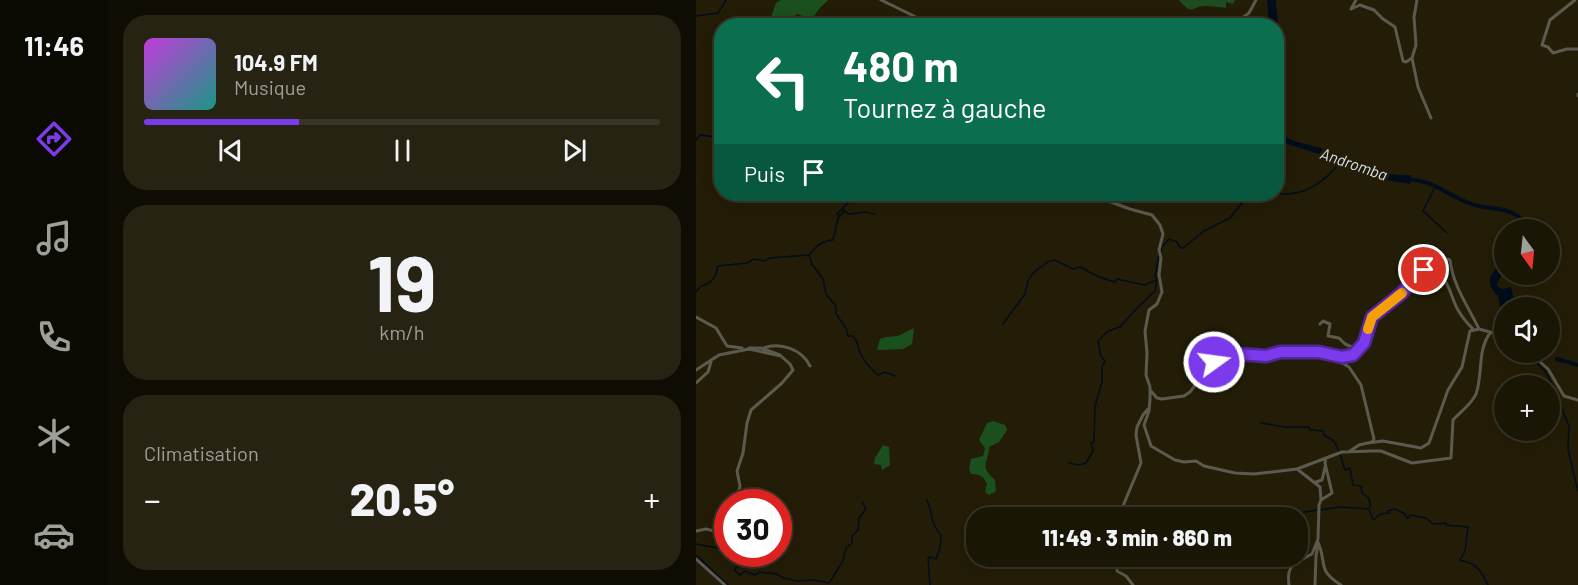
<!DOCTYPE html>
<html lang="fr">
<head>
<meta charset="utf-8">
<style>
  body { margin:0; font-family:Barlow,sans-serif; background:#272313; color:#f1f3f6; height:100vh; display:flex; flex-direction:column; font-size:22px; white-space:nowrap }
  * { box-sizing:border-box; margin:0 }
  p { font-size:20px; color:#9f9f9a }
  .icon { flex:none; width:33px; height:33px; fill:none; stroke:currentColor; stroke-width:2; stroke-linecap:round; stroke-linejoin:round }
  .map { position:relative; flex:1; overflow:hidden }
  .side { display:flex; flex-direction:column; gap:15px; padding:15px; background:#0e0c03; width:588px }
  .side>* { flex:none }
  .hud { position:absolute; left:18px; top:18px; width:570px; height:183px; border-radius:24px; box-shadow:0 3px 15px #0003,0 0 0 2px #383527; background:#0b6e4f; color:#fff; overflow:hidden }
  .needle { width:39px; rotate:165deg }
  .controls { position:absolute; left:798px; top:219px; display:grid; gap:12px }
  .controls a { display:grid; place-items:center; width:66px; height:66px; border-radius:50%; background:#1a1605; box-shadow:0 3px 15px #0003,0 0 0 2px #383527; font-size:30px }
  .speed { position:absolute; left:18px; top:489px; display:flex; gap:12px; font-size:30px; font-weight:700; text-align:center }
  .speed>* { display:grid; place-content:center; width:78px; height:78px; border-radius:50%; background:#1a1605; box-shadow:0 3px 15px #0003,0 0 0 2px #383527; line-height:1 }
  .speed .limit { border:9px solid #d22; background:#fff; color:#111 }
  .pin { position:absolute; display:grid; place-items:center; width:51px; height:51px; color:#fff; margin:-26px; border:3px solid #fff; border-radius:50%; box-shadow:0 2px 6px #0007 }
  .me { position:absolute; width:66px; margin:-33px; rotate:76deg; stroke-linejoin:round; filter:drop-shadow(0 0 4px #0008) }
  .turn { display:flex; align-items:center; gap:21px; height:126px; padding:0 30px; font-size:27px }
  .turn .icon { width:78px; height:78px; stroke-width:2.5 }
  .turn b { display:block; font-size:42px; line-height:51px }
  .then { display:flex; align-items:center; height:57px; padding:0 30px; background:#0003; gap:12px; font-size:22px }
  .big { font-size:45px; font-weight:800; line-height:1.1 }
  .side .card { flex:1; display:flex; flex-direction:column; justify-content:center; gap:9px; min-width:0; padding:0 21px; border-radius:24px; background:#272313 }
  .side .dial { align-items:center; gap:0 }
  .dial b { font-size:78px; line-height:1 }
  .song { display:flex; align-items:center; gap:18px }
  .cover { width:72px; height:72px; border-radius:9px; background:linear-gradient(135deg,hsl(290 70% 55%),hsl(170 70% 35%)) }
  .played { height:6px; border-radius:3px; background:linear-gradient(90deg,#7c3aed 30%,#383527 30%) }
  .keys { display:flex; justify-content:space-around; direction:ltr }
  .heat { display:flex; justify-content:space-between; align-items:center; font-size:33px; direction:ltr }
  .trip { position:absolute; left:270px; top:507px; width:342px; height:60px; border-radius:24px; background:#1a1605; box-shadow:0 3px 15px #0003,0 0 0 2px #383527; font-weight:800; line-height:60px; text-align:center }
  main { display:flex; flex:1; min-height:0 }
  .menu { display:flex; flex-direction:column; width:108px; justify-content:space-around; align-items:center; background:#0a0902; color:#9f9f9a }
  .menu .icon { width:42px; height:42px }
  .menu .on { color:#7c3aed }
  .menu b { font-size:27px; color:#f1f3f6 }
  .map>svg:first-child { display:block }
  .green { fill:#1e4b1f }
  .forest { fill:#1c4f1e }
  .water { fill:#010d1b }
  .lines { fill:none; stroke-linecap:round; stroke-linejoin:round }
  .stream { stroke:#010d1b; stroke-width:1.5 }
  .river { stroke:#010d1b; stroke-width:4 }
  .minor { stroke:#5c5a4f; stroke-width:3 }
  .route-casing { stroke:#51269a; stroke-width:15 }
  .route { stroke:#7c3aed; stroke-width:10 }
  .slow { stroke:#f59e0b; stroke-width:10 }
  .labels { text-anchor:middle; stroke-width:6; stroke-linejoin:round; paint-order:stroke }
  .water-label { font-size:16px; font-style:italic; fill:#d6e4f3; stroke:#231d07 }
</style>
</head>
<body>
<main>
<nav class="menu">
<b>11:46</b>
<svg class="icon on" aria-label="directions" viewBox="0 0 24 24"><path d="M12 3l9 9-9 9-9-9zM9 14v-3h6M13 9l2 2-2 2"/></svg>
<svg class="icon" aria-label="music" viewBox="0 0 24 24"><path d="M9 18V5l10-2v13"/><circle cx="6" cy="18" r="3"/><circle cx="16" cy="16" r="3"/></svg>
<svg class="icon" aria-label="phone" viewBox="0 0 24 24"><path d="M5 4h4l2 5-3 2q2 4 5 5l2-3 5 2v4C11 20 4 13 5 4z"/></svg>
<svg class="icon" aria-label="climate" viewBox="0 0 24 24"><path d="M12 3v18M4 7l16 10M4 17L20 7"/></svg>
<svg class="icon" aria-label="car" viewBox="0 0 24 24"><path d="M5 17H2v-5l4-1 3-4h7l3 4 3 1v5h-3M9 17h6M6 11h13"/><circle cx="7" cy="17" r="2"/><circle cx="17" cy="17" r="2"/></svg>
</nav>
<section class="side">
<div class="card">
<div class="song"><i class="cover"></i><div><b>104.9 FM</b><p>Musique</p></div></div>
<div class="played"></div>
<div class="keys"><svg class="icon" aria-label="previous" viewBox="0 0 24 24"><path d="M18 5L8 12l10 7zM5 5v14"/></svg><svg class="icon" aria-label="pause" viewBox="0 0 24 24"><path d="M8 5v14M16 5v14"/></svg><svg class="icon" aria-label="next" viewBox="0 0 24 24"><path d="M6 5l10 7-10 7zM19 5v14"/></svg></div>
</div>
<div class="card dial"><b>19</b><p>km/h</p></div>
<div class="card"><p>Climatisation</p>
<div class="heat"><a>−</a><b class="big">20.5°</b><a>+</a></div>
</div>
</section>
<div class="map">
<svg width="882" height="585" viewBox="0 0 882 585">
  <rect width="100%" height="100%" fill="#231d07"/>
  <path class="green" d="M483,0H539L537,4L530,2V8C523,7 516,6 509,6C495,7 496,16 483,0Z"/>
  <path class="forest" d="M85,0H132L122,10L113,25H94L92,23L105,20L106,16L102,14L81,25L74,20L80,3Z
    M218,328L216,344L207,349L181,350L184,339L190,337L202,336Z
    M297,421L309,425L311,430L303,442L293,447C292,465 283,466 299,480L300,491L293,495L289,492L291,484C287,476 284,474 275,474L273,469L275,459L287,456L289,448L283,440L291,423Z
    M187,445L193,447L194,465L186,470L185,465L178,464L179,458Z"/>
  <path class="water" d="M571,0H580L583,35L581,43L580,26L573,25Z
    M580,130C593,143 610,143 627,149C657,161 681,176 715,175L714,184L671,177L623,154L582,141Z
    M808,263C809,277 801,278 801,286L806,289L815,287L820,307L808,308V313L804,306L802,296C788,283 793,272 808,263Z"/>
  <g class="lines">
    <path class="stream" d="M0,16L22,13L30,0
      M0,140L4,135L20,137L26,128
      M740,185L727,211L751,233
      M580,193C607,198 627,183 643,164
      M143,215L141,214L153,202L157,194
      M465,252L466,247L473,239L481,242L484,248H487L508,231L534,218L546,203L572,194
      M113,255L116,264L127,279L130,294L140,306V314L150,328L152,336H157C162,341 161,344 163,350C166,359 175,369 182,375L189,372L199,376
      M0,292L5,286C15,284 21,277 21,267L23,266L51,263L58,259L69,261L73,258L113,255C119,247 126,240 137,240L142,218L147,213V210L152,214L170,212L179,214
      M307,324L329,294L332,281L337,273L353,261L359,260L377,269L385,267C396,274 406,279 419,282L421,279L448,285L461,280L459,276L463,255
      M798,335L808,339
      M825,352L836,358L849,371L854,380L873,426L872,450L882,491
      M565,423L589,427H613L614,430L627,431L628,435L638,441L643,451
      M644,454L649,470L654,468L657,485L665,486L666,493C672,497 675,499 674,507
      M373,463L383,465L390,463L397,451L395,443L398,442L399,406L406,382V367L409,361L405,356L402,341L412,331L424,327L443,306L459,291L461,280
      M231,500C237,514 234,523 245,535C245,544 244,551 240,559L233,557L232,559L234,585
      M625,510L644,507L673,509L677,520L685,514L693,513L692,511L699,509L708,513L711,518H713L714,515L730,518L737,524L750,523V525L772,527L769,551L764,560C782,564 785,571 792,585
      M594,518L603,513L622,510
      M0,544L32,550
      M39,554L44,565L40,567L39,571L44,575L49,571L59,575L64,572L81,574L85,577L100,581L118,580L133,583L147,561L150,548L156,543V536L162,530L163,518L170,509L166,502
      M0,555L32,585
      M494,556L499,560L510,558L516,559L519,556
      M441,562L450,556"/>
    <path class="river" d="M711,179C741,181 751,196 776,204C788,209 806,207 816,213C825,217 827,221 831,230
      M861,359L882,365
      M517,559L523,566L531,565L539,556"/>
    <path class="minor" d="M185,0L226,20L240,26
      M721,0L718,17L720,45L716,58L722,87L735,118
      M879,0L854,20L846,45L852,47L857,53L871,49H882
      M655,9L664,5L678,10L687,19L699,27L707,61L710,62L716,58
      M655,9L660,0
      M535,26L553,13L560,0
      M882,94V96
      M393,194L434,209L456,215L464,225L467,234L463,250L465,258L463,275L466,292L461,304L453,310L449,331L451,353L450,375L454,387V399L453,411L448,425L455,446L479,460L488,462L500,461L508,466L539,473L558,474L601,469L630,458
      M736,270C753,276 754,296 762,310C766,317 771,323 777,329
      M0,317L20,328L31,346L46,348
      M624,324L627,321L634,324L632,336L643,338L649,344L663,350
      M53,348H65L84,355
      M68,348C84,342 106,349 114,366
      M833,352L852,369L868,396L882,400
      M630,354L653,367L665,385L678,439L676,442L663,445L654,451
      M0,370L23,355L53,349L85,356L94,364L97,370L86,383L55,410L51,423L47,453L41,471L44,486L40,502
      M0,383L12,372L15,362
      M454,390L461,398L466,399L488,396L494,392L515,364L542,354L570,356L584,352H623L646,357L657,355L666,347L676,317L707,293L723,273L728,270L745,268L752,259L754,260C757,286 772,306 783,329L808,336
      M672,443L687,441L725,448L733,443L752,390L766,367L774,331L783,329
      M601,469L624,487L625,500
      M620,482L626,480L629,467
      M422,518L445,463L440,435L441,427L447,415L452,409
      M0,531L10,529L26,533L32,527
      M622,542C632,565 620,569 645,585
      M422,556L421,571L430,576L437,585
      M0,559L29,585
      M593,585C590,563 600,563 616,554L622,539L623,505L625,500L636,493L629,463L630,458L646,452L676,451H685L716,463L755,458L757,420C765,411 775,405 780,394C787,375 781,351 794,333
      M619,585L620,556L622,545"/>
  </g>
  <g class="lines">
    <g class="route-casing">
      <path id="route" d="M518,362L542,354L570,356L584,352H623L646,357L657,355L668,343L676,317L706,293L723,273L728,270"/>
    </g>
    <use href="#route" class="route"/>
    <path class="slow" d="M672,329L676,317L706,293"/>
  </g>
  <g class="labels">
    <g class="water-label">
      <text transform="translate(658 164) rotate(19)" y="6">Andromba</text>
    </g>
  </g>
</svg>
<div class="controls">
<a><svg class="needle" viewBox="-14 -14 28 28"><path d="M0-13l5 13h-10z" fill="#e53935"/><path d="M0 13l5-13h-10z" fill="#9f9f9a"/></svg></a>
<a><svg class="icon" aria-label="sound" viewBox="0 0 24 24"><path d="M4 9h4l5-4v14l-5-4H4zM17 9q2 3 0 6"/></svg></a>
<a>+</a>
</div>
<div class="speed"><div class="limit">30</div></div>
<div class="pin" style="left:728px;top:270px;background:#d93025"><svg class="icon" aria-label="arrive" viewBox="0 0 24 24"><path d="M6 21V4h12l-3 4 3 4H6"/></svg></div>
<svg class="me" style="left:518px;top:362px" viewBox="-20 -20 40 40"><circle r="17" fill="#7c3aed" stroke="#fff" stroke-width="3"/><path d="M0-11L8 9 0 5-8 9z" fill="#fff"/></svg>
<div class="trip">11:49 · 3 min · 860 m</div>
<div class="hud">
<div class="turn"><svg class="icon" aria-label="left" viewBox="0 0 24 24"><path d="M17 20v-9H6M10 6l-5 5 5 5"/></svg><div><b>480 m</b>Tournez à gauche</div></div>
<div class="then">Puis<svg class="icon" aria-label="arrive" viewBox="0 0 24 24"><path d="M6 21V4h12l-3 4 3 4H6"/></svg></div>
</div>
</div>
</main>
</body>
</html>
